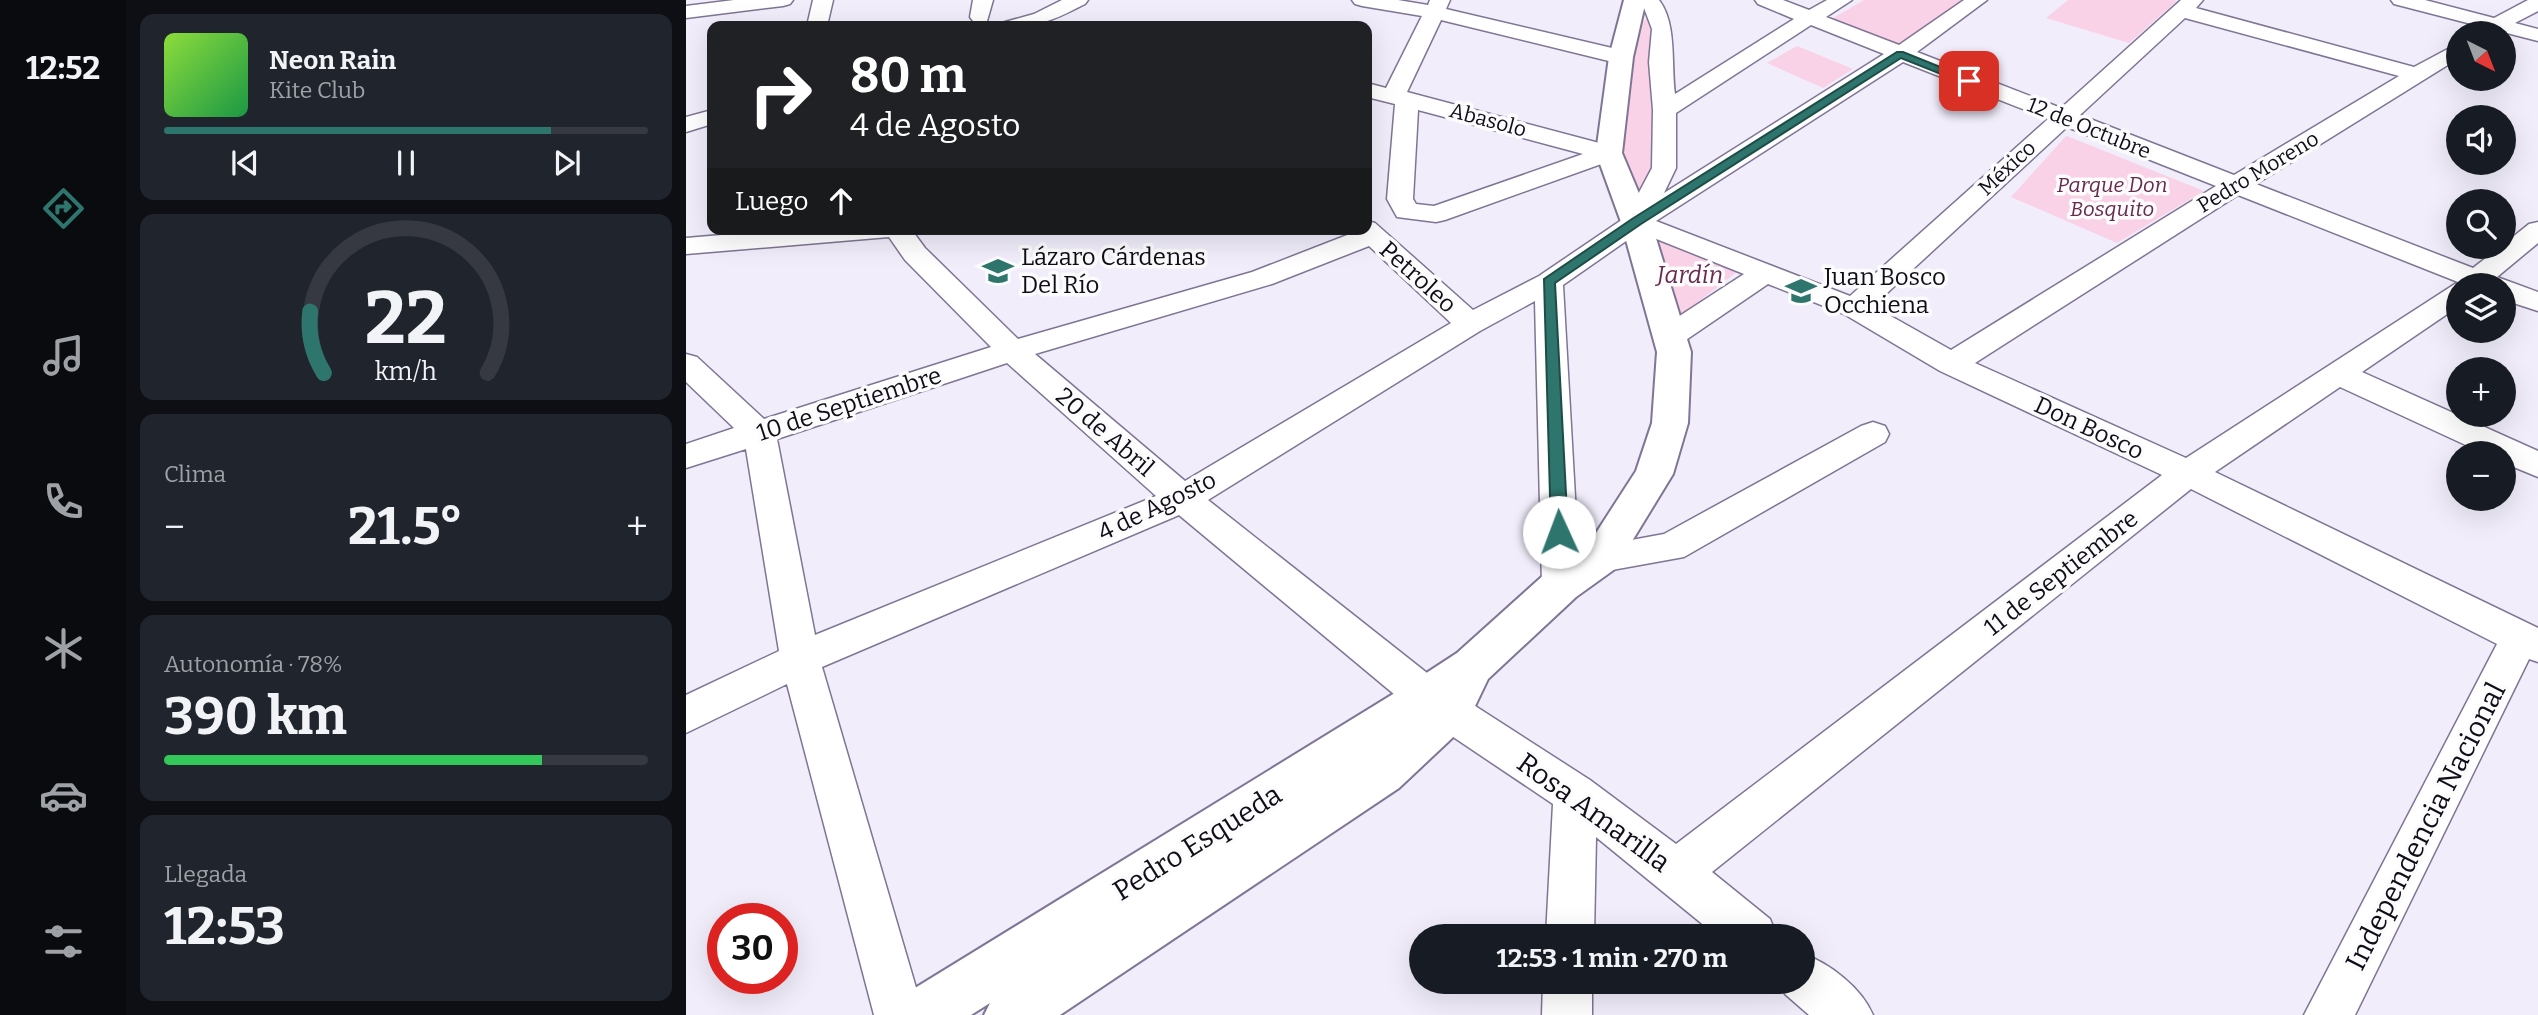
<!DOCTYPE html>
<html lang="es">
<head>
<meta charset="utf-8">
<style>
  body { margin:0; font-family:Bitter,serif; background:#20242c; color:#f1f3f6; height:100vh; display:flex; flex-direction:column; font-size:26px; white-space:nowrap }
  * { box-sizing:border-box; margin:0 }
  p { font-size:23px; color:#9ea1a6 }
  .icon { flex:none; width:38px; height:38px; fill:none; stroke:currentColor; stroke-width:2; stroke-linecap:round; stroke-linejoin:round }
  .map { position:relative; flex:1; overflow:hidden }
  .drawer { display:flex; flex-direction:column; gap:14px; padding:14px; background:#0d0f14; width:560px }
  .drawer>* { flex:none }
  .banner { position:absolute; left:21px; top:21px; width:665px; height:214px; border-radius:14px; box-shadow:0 7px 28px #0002; background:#202124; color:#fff; overflow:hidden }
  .needle { width:46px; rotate:138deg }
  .controls { position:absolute; left:1760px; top:21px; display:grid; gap:14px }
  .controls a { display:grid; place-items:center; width:70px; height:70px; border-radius:50%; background:#171b24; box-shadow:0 7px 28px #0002; font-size:35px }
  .speed { position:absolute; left:21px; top:903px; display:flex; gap:14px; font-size:35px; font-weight:700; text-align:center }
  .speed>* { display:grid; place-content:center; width:91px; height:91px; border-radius:50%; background:#171b24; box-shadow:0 7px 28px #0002; line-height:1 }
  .speed .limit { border:10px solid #d22; background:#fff; color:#111 }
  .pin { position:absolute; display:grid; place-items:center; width:60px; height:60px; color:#fff; margin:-30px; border-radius:14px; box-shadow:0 4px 10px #0006 }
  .me { position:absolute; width:77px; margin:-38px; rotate:358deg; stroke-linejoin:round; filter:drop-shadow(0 0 5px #0008) }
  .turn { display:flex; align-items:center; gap:24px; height:147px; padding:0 28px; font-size:32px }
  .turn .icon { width:91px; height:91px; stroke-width:2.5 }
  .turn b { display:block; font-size:49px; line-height:60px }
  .then { display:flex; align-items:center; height:66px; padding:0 28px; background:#0003; gap:14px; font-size:26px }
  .big { font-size:52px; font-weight:700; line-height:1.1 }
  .drawer .card { flex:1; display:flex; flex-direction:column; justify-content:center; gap:10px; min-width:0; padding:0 24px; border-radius:14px; background:#20242c }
  .drawer .dial { align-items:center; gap:0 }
  .dial svg { height:182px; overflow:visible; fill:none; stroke:#363941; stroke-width:7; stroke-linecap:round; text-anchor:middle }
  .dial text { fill:#f1f3f6; stroke:none }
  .song { display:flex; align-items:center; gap:21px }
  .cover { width:84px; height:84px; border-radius:10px; background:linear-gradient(135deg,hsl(90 70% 55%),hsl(140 70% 35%)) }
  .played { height:7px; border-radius:4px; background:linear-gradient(90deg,#2e756d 80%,#363941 80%) }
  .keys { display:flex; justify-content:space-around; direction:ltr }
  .heat { display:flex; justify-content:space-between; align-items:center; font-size:38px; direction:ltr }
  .charge { height:10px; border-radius:5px; background:linear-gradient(90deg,#34c759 78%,#363941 0) }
  .trip { position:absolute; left:723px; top:924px; width:406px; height:70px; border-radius:35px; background:#171b24; box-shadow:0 7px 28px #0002; font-weight:700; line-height:70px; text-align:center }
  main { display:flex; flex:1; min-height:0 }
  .dock { display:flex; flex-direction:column; width:126px; justify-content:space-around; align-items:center; background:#090b0e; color:#9ea1a6 }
  .dock .icon { width:49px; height:49px }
  .dock .current { color:#2e756d }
  .dock b { font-size:32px; color:#f1f3f6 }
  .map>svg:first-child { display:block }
  .green { fill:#f9d2e7 }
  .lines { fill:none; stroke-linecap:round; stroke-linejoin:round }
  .minor-casing { stroke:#7f7594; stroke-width:3 }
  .tertiary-casing { stroke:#7f7594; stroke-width:4 }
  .minor { fill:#fff; fill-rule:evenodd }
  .tertiary { fill:#fff; fill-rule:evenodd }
  .route { fill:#2e756d; stroke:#1e4c47; stroke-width:2 }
  .labels { text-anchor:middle; stroke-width:7; stroke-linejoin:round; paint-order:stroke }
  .far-street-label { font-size:21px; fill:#110d18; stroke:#fcfcfc }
  .far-park-label { font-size:21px; font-style:italic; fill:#662b4f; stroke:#fcfcfc }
  .poi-label { font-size:24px; fill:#110d18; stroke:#fcfcfc; text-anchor:start }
  .park-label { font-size:24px; font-style:italic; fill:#662b4f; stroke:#fcfcfc }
  .street-label { font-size:24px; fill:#110d18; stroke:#fcfcfc }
  .near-street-label { font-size:28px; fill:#110d18; stroke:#fcfcfc }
</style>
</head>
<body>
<main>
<nav class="dock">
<b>12:52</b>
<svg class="icon current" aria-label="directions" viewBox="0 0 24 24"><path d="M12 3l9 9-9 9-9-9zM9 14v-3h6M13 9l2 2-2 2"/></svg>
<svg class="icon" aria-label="music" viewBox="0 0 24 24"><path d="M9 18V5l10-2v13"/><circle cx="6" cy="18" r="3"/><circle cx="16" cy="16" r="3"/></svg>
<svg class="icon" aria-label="phone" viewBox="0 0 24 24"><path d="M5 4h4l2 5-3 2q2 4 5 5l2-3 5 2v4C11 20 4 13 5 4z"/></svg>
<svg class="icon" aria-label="climate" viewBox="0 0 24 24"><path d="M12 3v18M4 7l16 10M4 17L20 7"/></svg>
<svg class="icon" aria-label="car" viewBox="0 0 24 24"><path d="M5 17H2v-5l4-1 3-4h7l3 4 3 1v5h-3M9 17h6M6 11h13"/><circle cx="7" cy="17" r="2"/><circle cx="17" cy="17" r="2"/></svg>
<svg class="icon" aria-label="filters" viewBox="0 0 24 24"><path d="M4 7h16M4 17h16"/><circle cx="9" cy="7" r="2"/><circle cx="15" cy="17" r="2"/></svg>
</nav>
<section class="drawer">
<div class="card">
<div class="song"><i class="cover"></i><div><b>Neon Rain</b><p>Kite Club</p></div></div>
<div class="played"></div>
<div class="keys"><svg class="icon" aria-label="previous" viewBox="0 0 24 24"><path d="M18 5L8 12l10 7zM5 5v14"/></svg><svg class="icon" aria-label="pause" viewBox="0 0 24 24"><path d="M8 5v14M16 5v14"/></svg><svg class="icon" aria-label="next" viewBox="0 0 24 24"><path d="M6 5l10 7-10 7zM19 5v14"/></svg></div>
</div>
<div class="card dial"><svg viewBox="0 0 100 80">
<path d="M14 69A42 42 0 1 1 86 69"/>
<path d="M14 69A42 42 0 0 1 8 42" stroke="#2e756d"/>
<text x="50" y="56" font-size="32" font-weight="700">22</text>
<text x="50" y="72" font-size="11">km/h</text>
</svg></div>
<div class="card"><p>Clima</p>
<div class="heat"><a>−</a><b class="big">21.5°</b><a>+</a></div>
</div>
<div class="card"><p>Autonomía · 78%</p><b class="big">390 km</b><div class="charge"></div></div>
<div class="card"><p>Llegada</p><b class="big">12:53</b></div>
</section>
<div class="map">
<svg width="1852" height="1015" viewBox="0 0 1852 1015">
  <rect width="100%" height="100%" fill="#f1edfb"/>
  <path class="green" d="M1178,0H1276L1207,48L1142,21Z
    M1382,0H1488L1491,1L1443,43L1360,18Z
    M965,14L972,167L951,201L930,148L952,27Z
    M1111,46L1167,69L1137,88L1081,63Z
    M1380,136H1381L1518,191L1431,243L1325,197Z
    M965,235L1056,268L990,319Z"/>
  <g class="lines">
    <g class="minor-casing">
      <path id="minor" d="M48,0H107L104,4L97,6L0,18V6Z
        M127,0H147L141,26H121Z
        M287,0H307L301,21H287L284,17Z
        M376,0H402L399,4C368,20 351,28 316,26L319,22L348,14Z
        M666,0H712L742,5L744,0H764L760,9L943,52L946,57L943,62L935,64L755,20L721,92L932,148L935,153L932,158L759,220L750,222L711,217L701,199L709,104L681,97V83L700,88L736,16L676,6L669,4ZM732,110L897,154L748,206L730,204L727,199Z
        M951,0H973C991,23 985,64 989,94L1108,19L1072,4L1069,0H1097L1123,10L1141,0H1166L1140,17L1213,45L1278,0H1301L1231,52L1375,108L1495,0H1517L1510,8L1728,67L1773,43V58L1570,184L1787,268L1814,247H1818V244L1843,224L1852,222V243L1811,277L1852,292V311L1818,300V285H1773V306L1676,372L1852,451V477L1818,463V453H1797L1654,387L1529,472L1852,628V662L1843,659L1669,1015H1618L1811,644L1505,489L1026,872L1084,919L1091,936H1031L910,837L908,936H860L867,804L727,710L493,515L136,667L238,1015H188L101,684L0,733V695L93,651L60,449L0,468V444L48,428L0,382V354L11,357L78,419L305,347L219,260L203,237L0,254V238L106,229H225L239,248L332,339L566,272L669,232L667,229H681V221L689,223L787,310L853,276L940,217L966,168L967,110L963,62L966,29L958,8ZM1499,18L1713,76L1548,175L1394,115ZM1125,25L1198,54L978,193L990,168V113ZM1217,62L1362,119L1164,296L970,221ZM1381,127L1530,186L1265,350L1187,306ZM1552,195L1772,282L1500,458L1289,363ZM953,232L1058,274L972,330L968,337L972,344L983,347L994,344L1082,284L1158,314L1254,371L1476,475L990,844L904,780L755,684L522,500L794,331L849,301L856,585L862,596L875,600L888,596L894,585L877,285ZM683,246L765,323L499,481L349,354L586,284ZM321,363L470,496L129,635L91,439Z
        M1705,0H1739L1808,18L1842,0H1852V11L1829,23L1852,29V41L1813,31L1795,33L1792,29L1793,26L1708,4Z
        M26,110V124L0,132V117Z
        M1187,422L1199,426L1203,434L1199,442L998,557L915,572L902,568L897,558L902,548L978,534L1175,426Z
        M1116,953C1144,964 1175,987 1187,1015H1123L1099,994L1094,982H1116Z
        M857,982H906V1015H856Z"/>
    </g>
    <g class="tertiary-casing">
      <path id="tertiary" d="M938,0H960L947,57L936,153L965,222L1005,352L1002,423L987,474L929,569L890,597L802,679L780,725L713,788L374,1015H298L304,1003L285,1015H207L216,996L725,683L771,653L860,573L901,547L950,471L966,423L971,352L935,222L910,153L923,57Z"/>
    </g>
    <use href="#minor" class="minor"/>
    <use href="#tertiary" class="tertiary"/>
  </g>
  <path class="route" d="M1211,52H1217L1289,81L1280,84L1215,58L955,224L869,283L882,532L873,538L868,536L865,532L858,279L946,219Z"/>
  <defs>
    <g id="school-bare" transform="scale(2.415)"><path d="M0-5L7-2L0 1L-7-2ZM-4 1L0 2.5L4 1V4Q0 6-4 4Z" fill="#2e756d" stroke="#fcfcfc" stroke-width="2.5" paint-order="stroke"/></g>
    <g id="university-bare" transform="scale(2.415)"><path d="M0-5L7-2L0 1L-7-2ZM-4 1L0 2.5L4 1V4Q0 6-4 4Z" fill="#2e756d" stroke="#fcfcfc" stroke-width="2.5" paint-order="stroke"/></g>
  </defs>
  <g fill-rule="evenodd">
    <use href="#school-bare" x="312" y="271"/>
    <use href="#university-bare" x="1115" y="291"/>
  </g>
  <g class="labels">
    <g class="far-street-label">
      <text transform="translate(802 120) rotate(15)" y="7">Abasolo</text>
      <text transform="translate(1403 128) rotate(22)" y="7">12 de Octubre</text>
      <text transform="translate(1321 168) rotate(-43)" y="7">México</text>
      <text transform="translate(1572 172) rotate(-31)" y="7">Pedro Moreno</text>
    </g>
    <g class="far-park-label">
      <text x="1426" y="192">Parque Don<tspan x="1426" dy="24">Bosquito</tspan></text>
    </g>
    <g class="poi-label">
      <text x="335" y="265">Lázaro Cárdenas<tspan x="335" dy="28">Del Río</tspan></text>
      <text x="1138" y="285">Juan Bosco<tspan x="1138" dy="28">Occhiena</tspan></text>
    </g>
    <g class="park-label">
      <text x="1004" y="283">Jardín</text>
    </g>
    <g class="street-label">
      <text transform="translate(732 277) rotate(42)" y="8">Petroleo</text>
      <text transform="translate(163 404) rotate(-18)" y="8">10 de Septiembre</text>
      <text transform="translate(1403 428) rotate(25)" y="8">Don Bosco</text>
      <text transform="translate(419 432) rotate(41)" y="8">20 de Abril</text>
      <text transform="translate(471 506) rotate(-26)" y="8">4 de Agosto</text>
      <text transform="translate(1375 573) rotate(-38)" y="8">11 de Septiembre</text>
    </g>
    <g class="near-street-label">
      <text transform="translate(908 812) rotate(36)" y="10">Rosa Amarilla</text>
      <text transform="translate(1739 826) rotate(-63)" y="10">Independencia Nacional</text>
      <text transform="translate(511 842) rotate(-32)" y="10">Pedro Esqueda</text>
    </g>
  </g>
</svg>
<div class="controls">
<a><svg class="needle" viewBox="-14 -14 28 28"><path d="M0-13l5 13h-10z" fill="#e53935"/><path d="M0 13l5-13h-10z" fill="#9ea1a6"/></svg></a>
<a><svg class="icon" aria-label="sound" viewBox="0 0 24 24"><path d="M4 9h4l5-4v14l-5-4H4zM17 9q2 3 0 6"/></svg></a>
<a><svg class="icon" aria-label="search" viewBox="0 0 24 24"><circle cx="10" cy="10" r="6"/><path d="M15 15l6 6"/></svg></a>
<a><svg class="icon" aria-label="layers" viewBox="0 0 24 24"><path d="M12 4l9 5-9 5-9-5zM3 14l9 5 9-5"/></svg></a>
<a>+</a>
<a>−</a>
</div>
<div class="speed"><div class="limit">30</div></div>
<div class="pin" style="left:1283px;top:81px;background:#d93025"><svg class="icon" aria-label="arrive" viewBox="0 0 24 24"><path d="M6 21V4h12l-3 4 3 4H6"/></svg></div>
<svg class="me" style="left:873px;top:532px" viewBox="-20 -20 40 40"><circle r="19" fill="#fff"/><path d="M0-13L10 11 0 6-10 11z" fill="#2e756d"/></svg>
<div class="trip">12:53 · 1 min · 270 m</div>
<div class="banner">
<div class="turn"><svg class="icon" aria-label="right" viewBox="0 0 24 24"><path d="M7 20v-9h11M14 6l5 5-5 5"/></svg><div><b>80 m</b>4 de Agosto</div></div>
<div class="then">Luego<svg class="icon" aria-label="ahead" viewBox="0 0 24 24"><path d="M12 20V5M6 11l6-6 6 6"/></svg></div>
</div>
</div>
</main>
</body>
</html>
